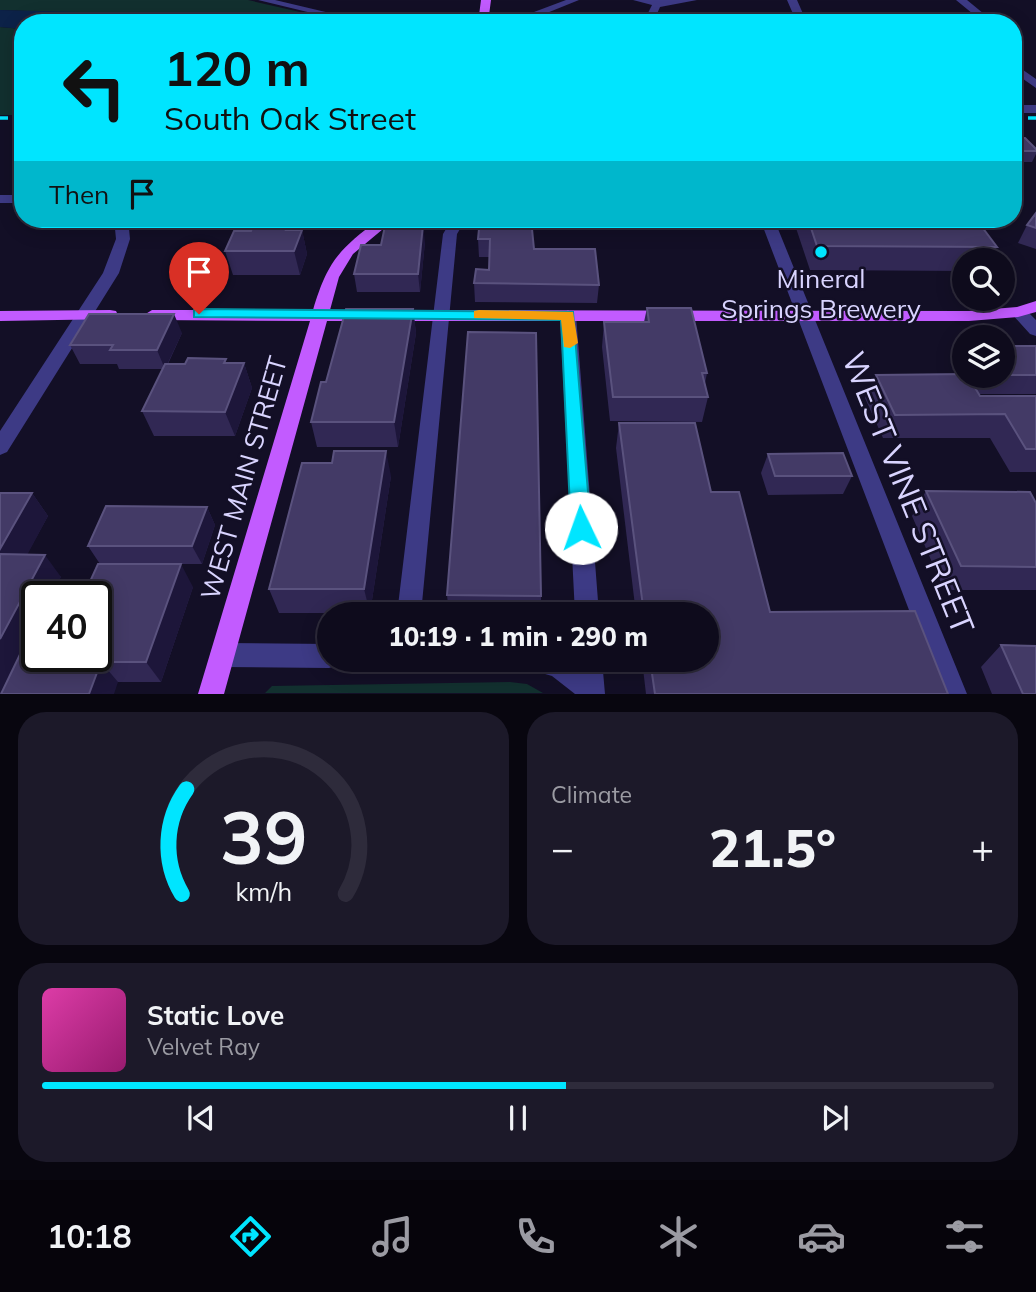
<!DOCTYPE html>
<html lang="en">
<head>
<meta charset="utf-8">
<style>
  body { margin:0; font-family:Mulish,sans-serif; background:#1c1929; color:#f1f3f6; height:100vh; display:flex; flex-direction:column; font-size:26px; white-space:nowrap }
  * { box-sizing:border-box; margin:0 }
  p { font-size:23px; color:#9b9ba3 }
  .icon { flex:none; width:38px; height:38px; fill:none; stroke:currentColor; stroke-width:2; stroke-linecap:round; stroke-linejoin:round }
  .map { position:relative; height:694px; overflow:hidden }
  .panel { display:flex; flex-direction:column; gap:18px; padding:18px; background:#08060f; flex:1 }
  .panel>* { flex:none }
  .top-card { position:absolute; left:14px; top:14px; width:1008px; height:214px; border-radius:28px; box-shadow:0 4px 18px #0003,0 0 0 2px #2e2b3b; background:#00e5ff; color:#111; overflow:hidden }
  .fabs { position:absolute; left:952px; top:248px; display:grid; gap:14px }
  .fabs a { display:grid; place-items:center; width:63px; height:63px; border-radius:50%; background:#0e0b1c; box-shadow:0 4px 18px #0003,0 0 0 2px #2e2b3b; font-size:35px }
  .speed { position:absolute; left:21px; top:581px; display:flex; gap:14px; font-size:35px; font-weight:700; text-align:center }
  .speed>* { display:grid; place-content:center; width:91px; height:91px; border-radius:50%; background:#0e0b1c; box-shadow:0 4px 18px #0003,0 0 0 2px #2e2b3b; line-height:1 }
  .speed .limit { border:4px solid #111; border-radius:10px; background:#fff; color:#111 }
  .pin { position:absolute; display:grid; place-items:center; width:60px; height:60px; color:#fff; margin:-72px -30px; border-radius:50% 50% 50% 0; rotate:-45deg; box-shadow:0 0 7px #0007 }
  .pin .icon { rotate:45deg }
  .me { position:absolute; width:77px; margin:-38px; rotate:357deg; stroke-linejoin:round; filter:drop-shadow(0 0 5px #0008) }
  .turn { display:flex; align-items:center; gap:24px; height:147px; padding:0 35px; font-size:32px }
  .turn .icon { width:91px; height:91px; stroke-width:2.5 }
  .turn b { display:block; font-size:49px; line-height:60px }
  .then { display:flex; align-items:center; height:66px; padding:0 35px; background:#0003; gap:14px; font-size:26px }
  .big { font-size:52px; font-weight:800; line-height:1.1 }
  .panel .card { flex:1; display:flex; flex-direction:column; justify-content:center; gap:10px; min-width:0; padding:0 24px; border-radius:28px; background:#1c1929 }
  .panel .dial { align-items:center; gap:0 }
  .dial svg { height:182px; overflow:visible; fill:none; stroke:#2e2b3b; stroke-width:7; stroke-linecap:round; text-anchor:middle }
  .dial text { fill:#f1f3f6; stroke:none }
  .song { display:flex; align-items:center; gap:21px }
  .cover { width:84px; height:84px; border-radius:10px; background:linear-gradient(135deg,hsl(320 70% 55%),hsl(320 70% 35%)) }
  .played { height:7px; border-radius:4px; background:linear-gradient(90deg,#00e5ff 55%,#2e2b3b 55%) }
  .keys { display:flex; justify-content:space-around; direction:ltr }
  .heat { display:flex; justify-content:space-between; align-items:center; font-size:38px; direction:ltr }
  .panel .tiles { flex:1; display:grid; gap:18px; grid-template-columns:1fr 1fr }
  .card:last-child { grid-column:span 2 }
  .trip { position:absolute; left:317px; top:602px; width:402px; height:70px; border-radius:35px; background:#0e0b1c; box-shadow:0 4px 18px #0003,0 0 0 2px #2e2b3b; font-weight:800; line-height:70px; text-align:center }
  .menu { display:flex; height:112px; justify-content:space-around; align-items:center; background:#06040b; color:#9b9ba3 }
  .menu .icon { width:49px; height:49px }
  .menu .active { color:#00e5ff }
  .menu b { font-size:32px; color:#f1f3f6 }
  .map>svg:first-child { display:block }
  .green { fill:#12302f }
  .water { fill:#0c2248 }
  .lines { fill:none; stroke-linecap:round; stroke-linejoin:round }
  .minor { fill:#3d3a85; fill-rule:evenodd }
  .major { fill:#c25bff; fill-rule:evenodd }
  .rail { stroke:#00e5ff; stroke-width:3.5; stroke-dasharray:8 7; stroke-linecap:butt }
  .wall { fill:#312854 }
  .shaded-wall { fill:#1d163a }
  .building { fill:#433a66; stroke:#5a527e; stroke-width:2 }
  .route { fill:#00e5ff; stroke:#0095a6; stroke-width:2 }
  .slow { fill:#f59e0b }
  .poi-dot { fill:#00e5ff; stroke:#130f26; stroke-width:2.5 }
  .labels { text-anchor:middle; stroke-width:5; stroke-linejoin:round; paint-order:stroke }
  .poi-label { font-size:26px; fill:#d9d4ff; stroke:#130f26 }
  .street-label { font-size:26px; fill:#d9d4ff; stroke:#130f26 }
  .near-street-label { font-size:32px; fill:#d9d4ff; stroke:#130f26 }
</style>
</head>
<body>
<div class="map">
<svg width="1036" height="694" viewBox="0 0 1036 694">
  <rect width="100%" height="100%" fill="#130f26"/>
  <path class="green" d="M0,0H248L348,23L0,10Z
    M0,27L23,29V115H0Z
    M510,682L527,684L543,693H265L272,686Z"/>
  <path class="water" d="M0,10L239,16L307,23H23V29L0,27Z"/>
  <g class="lines">
    <path class="minor" d="M258,0H275L372,23H353Z
      M566,0H579L527,21L484,19L479,16L484,13L526,15Z
      M633,0H697L660,7L653,23H643L652,5Z
      M787,0H797L807,23H797Z
      M956,0H967L995,23H984Z
      M1013,63L1036,79V88L1013,72Z
      M1013,105H1036V113H1013Z
      M0,195H23V203H0Z
      M114,219H128L130,239L119,273L7,452L0,455V431L103,273L116,239Z
      M359,219H378L387,225L380,229Z
      M452,219H466L457,234L421,614H397L443,234Z
      M760,219H774L967,694H941Z
      M1018,307L1024,308L1036,320V336L1030,334L1010,312Z
      M568,310L576,315L599,614H575L560,315Z
      M222,643L329,644V660H340L338,665L329,668L222,667L213,664L210,655L213,646Z
      M525,660H571L578,663V660H602L605,694H575L552,676L528,669Z"/>
    <path class="major" d="M481,0H491L488,23H478Z
      M379,219H395L353,254L339,277L330,310L969,311L1017,307L1036,301V312L1018,317L969,321H327L224,694H198L310,321L152,320L144,315L152,310H313C328,260 339,250 379,219Z
      M110,310L116,311L118,315L116,319L0,321V311Z"/>
    <path class="rail" d="M0,118H23
      M1013,118H1036"/>
  </g>
  <path class="wall" d="M1013,138L1036,149V154L1032,162H1013Z
    M1036,213V249L1018,243L1027,225Z
    M255,219H300L302,227L301,230H302L307,254L300,275H233L225,251L251,231Z
    M480,219L599,285L597,303L475,302L474,283L489,270V257H479L478,239Z
    M799,219H897L900,223H913L910,219H976L997,247L990,261H964V271L810,270L796,228Z
    M425,242L420,292H357L354,274L381,245Z
    M647,308L707,373L705,383L708,397L702,422L610,421L602,347L604,322H644Z
    M413,309L416,333L398,447H317L311,422Z
    M182,333L168,364L244,363L252,388L235,436H154L142,411L163,369H119L117,364H80L70,345Z
    M964,346V376H1003V346H1036V394H979L980,396H1036V472H1010L990,438H883L865,398L876,375L960,374L954,365Z
    M619,423L711,492L770,612L948,694H646L642,660H707V614H636L616,448Z
    M768,454L852,476L843,494L768,495L761,473Z
    M391,476L370,613H279L269,589Z
    M926,491L1036,503V590H944L912,516Z
    M32,493L48,516L27,554L61,577L37,597V656L193,587L161,682H118L0,694Z
    M207,507L215,525L202,564H100L88,546Z
    M447,595L541,596V614H449Z
    M1001,645L1036,694H992L981,667Z"/>
  <path class="shaded-wall" d="M291,219H300L302,227L293,251L286,230Z
    M423,225L425,242L420,292L418,274Z
    M302,230L307,254L300,275L294,251Z
    M413,309L416,333L398,447L394,422Z
    M174,314L182,333L165,369L157,350Z
    M244,363L252,388L235,436L225,412Z
    M386,451L391,476L370,613L364,589Z
    M32,493L48,516L16,576L0,557V549Z
    M207,507L215,525L202,564L192,546Z
    M45,555L61,577L51,597H37V626L3,694H0V639Z
    M181,564L193,587L161,682L146,662Z
    M101,662L118,682L114,694H89Z"/>
  <path class="building" d="M1013,138H1025L1036,149V151H1013Z
    M1036,213V228L1027,225Z
    M255,219H291L286,230H302L294,251H225L234,231H251Z
    M480,219H531L534,249H595L599,285L474,283L476,269L489,270L490,239H478Z
    M808,219H897L900,223L938,224L935,219H976L997,247L817,246Z
    M423,225L418,274H354L361,245H381L385,226Z
    M647,308H691L707,373H702L708,397H613L604,322H649Z
    M346,309H413L394,422H311L321,382H326Z
    M89,314H174L157,350H110L113,345H70Z
    M468,332L536,333L541,596L447,595Z
    M1003,346H1036V375H1003Z
    M188,358L226,359L224,363H244L225,412L142,411L165,364H185Z
    M964,374V376H968L980,396H1036V449H1026L1005,414L895,415L876,375Z
    M619,423H695L711,492H739L770,612L915,611L948,694H655L650,660H707V614H644Z
    M334,451H386L364,589H269L302,463H332Z
    M843,453L852,476H775L768,454Z
    M926,491L1030,492L1036,503V567L961,566Z
    M0,493H32L0,549Z
    M106,506L207,507L192,546H88Z
    M0,554L45,555L0,639Z
    M98,564H181L146,662H101L89,694H1L37,619V656H96V597H83Z
    M1001,645L1036,646V694H1023Z"/>
  <path class="route" d="M199,309L573,312L591,528L588,534L581,537L574,534L571,528L561,320L194,317V310Z"/>
  <path class="slow" d="M479,310L573,312L578,343L570,348L564,347L561,320L474,318V311Z"/>
  <circle class="poi-dot" cx="821" cy="252" r="7"/>
  <g class="labels">
    <g class="poi-label">
      <text x="821" y="288">Mineral<tspan x="821" dy="30">Springs Brewery</tspan></text>
    </g>
    <g class="street-label">
      <text transform="translate(244 478) rotate(-74)" y="9">WEST MAIN STREET</text>
    </g>
    <g class="near-street-label">
      <text transform="translate(908 493) rotate(68)" y="11">WEST VINE STREET</text>
    </g>
  </g>
</svg>
<div class="fabs">
<a><svg class="icon" aria-label="search" viewBox="0 0 24 24"><circle cx="10" cy="10" r="6"/><path d="M15 15l6 6"/></svg></a>
<a><svg class="icon" aria-label="layers" viewBox="0 0 24 24"><path d="M12 4l9 5-9 5-9-5zM3 14l9 5 9-5"/></svg></a>
</div>
<div class="speed"><div class="limit">40</div></div>
<div class="pin" style="left:199px;top:314px;background:#d93025"><svg class="icon" aria-label="arrive" viewBox="0 0 24 24"><path d="M6 21V4h12l-3 4 3 4H6"/></svg></div>
<svg class="me" style="left:581px;top:528px" viewBox="-20 -20 40 40"><circle r="19" fill="#fff"/><path d="M0-13L10 11 0 6-10 11z" fill="#00e5ff"/></svg>
<div class="trip">10:19 · 1 min · 290 m</div>
<div class="top-card">
<div class="turn"><svg class="icon" aria-label="left" viewBox="0 0 24 24"><path d="M17 20v-9H6M10 6l-5 5 5 5"/></svg><div><b>120 m</b>South Oak Street</div></div>
<div class="then">Then<svg class="icon" aria-label="arrive" viewBox="0 0 24 24"><path d="M6 21V4h12l-3 4 3 4H6"/></svg></div>
</div>
</div>
<section class="panel">
<div class="tiles">
<div class="card dial"><svg viewBox="0 0 100 80">
<path d="M14 69A42 42 0 1 1 86 69"/>
<path d="M14 69A42 42 0 0 1 16 23" stroke="#00e5ff"/>
<text x="50" y="56" font-size="32" font-weight="700">39</text>
<text x="50" y="72" font-size="11">km/h</text>
</svg></div>
<div class="card"><p>Climate</p>
<div class="heat"><a>−</a><b class="big">21.5°</b><a>+</a></div>
</div>
<div class="card">
<div class="song"><i class="cover"></i><div><b>Static Love</b><p>Velvet Ray</p></div></div>
<div class="played"></div>
<div class="keys"><svg class="icon" aria-label="previous" viewBox="0 0 24 24"><path d="M18 5L8 12l10 7zM5 5v14"/></svg><svg class="icon" aria-label="pause" viewBox="0 0 24 24"><path d="M8 5v14M16 5v14"/></svg><svg class="icon" aria-label="next" viewBox="0 0 24 24"><path d="M6 5l10 7-10 7zM19 5v14"/></svg></div>
</div>
</div>
</section>
<nav class="menu">
<b>10:18</b>
<svg class="icon active" aria-label="directions" viewBox="0 0 24 24"><path d="M12 3l9 9-9 9-9-9zM9 14v-3h6M13 9l2 2-2 2"/></svg>
<svg class="icon" aria-label="music" viewBox="0 0 24 24"><path d="M9 18V5l10-2v13"/><circle cx="6" cy="18" r="3"/><circle cx="16" cy="16" r="3"/></svg>
<svg class="icon" aria-label="phone" viewBox="0 0 24 24"><path d="M5 4h4l2 5-3 2q2 4 5 5l2-3 5 2v4C11 20 4 13 5 4z"/></svg>
<svg class="icon" aria-label="climate" viewBox="0 0 24 24"><path d="M12 3v18M4 7l16 10M4 17L20 7"/></svg>
<svg class="icon" aria-label="car" viewBox="0 0 24 24"><path d="M5 17H2v-5l4-1 3-4h7l3 4 3 1v5h-3M9 17h6M6 11h13"/><circle cx="7" cy="17" r="2"/><circle cx="17" cy="17" r="2"/></svg>
<svg class="icon" aria-label="filters" viewBox="0 0 24 24"><path d="M4 7h16M4 17h16"/><circle cx="9" cy="7" r="2"/><circle cx="15" cy="17" r="2"/></svg>
</nav>
</body>
</html>
